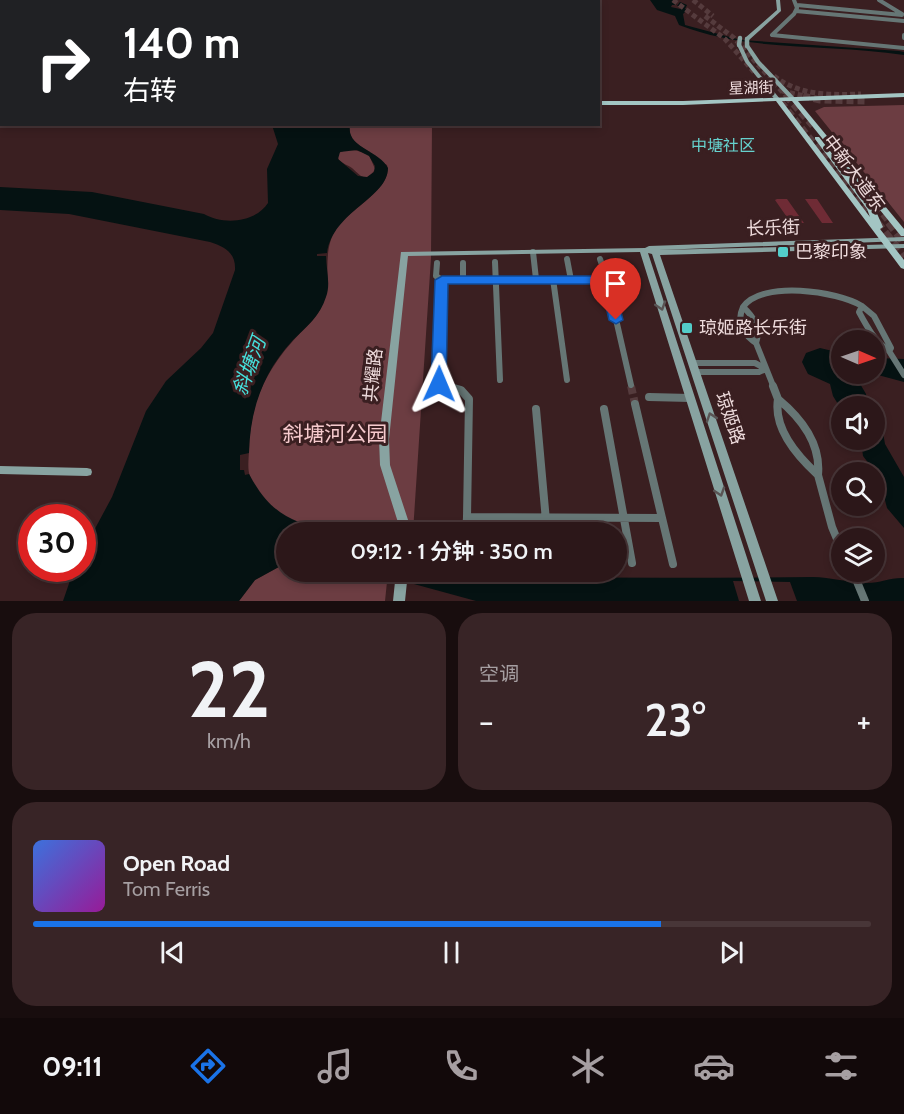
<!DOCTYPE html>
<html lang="zh">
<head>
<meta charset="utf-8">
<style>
  body { margin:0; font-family:Cabin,"Noto Sans SC",sans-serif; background:#382426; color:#f1f3f6; height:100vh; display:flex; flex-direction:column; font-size:22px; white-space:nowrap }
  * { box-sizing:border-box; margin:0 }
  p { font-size:20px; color:#a69fa2 }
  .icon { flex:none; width:33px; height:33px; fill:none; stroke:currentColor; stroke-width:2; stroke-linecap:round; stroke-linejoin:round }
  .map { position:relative; height:601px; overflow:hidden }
  .sheet { display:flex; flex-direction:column; gap:12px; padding:12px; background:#180d0e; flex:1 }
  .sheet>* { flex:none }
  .guide { position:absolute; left:0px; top:0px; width:600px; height:126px; box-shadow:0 3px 9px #0003,0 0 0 2px #483638; background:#202124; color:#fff; overflow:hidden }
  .needle { width:39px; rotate:92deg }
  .fabs { position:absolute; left:831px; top:330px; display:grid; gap:12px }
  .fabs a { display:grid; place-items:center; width:54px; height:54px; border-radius:50%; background:#2c1719; box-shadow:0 3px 9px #0003,0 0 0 2px #483638; font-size:30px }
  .speed { position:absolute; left:18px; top:504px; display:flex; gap:12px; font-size:30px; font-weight:700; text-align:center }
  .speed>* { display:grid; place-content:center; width:78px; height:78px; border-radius:50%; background:#2c1719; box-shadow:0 3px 9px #0003,0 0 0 2px #483638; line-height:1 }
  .speed .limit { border:9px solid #d22; background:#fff; color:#111 }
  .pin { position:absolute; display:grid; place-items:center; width:51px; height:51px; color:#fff; margin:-62px -26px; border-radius:50% 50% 50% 0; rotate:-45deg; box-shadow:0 0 6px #0007 }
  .pin .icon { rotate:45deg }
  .me { position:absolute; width:66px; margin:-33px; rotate:1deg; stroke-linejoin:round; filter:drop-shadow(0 0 4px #0008) }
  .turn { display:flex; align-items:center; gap:21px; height:126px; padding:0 24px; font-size:27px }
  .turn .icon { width:78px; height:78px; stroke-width:2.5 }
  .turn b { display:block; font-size:42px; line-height:51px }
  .big { font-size:45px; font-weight:600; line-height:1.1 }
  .sheet .card { flex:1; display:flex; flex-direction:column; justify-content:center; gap:9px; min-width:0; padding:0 21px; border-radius:24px; background:#382426 }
  .sheet .dial { align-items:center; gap:0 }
  .dial b { font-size:78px; line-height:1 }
  .song { display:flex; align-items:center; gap:18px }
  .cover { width:72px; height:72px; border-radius:9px; background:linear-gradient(135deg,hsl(220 70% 55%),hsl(300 70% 35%)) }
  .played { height:6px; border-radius:3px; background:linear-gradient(90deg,#1a73e8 75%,#483638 75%) }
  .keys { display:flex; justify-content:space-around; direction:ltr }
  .heat { display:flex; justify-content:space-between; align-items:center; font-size:33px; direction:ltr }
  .sheet .tiles { flex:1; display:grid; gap:12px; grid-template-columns:1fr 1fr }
  .card:last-child { grid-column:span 2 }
  .trip { position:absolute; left:276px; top:522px; width:351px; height:60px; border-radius:30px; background:#2c1719; box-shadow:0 3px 9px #0003,0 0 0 2px #483638; font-weight:600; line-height:60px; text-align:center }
  .tab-bar { display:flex; height:96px; justify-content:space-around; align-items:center; background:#12090a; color:#a69fa2 }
  .tab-bar .icon { width:42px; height:42px }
  .tab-bar .selected { color:#1a73e8 }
  .tab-bar b { font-size:27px; color:#f1f3f6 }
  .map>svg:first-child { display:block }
  .green { fill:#6c3d42 }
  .water { fill:#051212; fill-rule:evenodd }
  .pier { fill:#3a1f21 }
  .building { fill:#6f2b35 }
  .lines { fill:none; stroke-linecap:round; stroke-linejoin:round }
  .street-tunnel-far1 { stroke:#553b3d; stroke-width:6; stroke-dasharray:6 3; stroke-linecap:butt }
  .street-tunnel { stroke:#553b3d; stroke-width:8; stroke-dasharray:8 4; stroke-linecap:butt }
  .primary-tunnel-far2 { stroke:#553b3d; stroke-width:5; stroke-dasharray:5 3; stroke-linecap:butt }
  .primary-tunnel-far1 { stroke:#553b3d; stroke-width:7; stroke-dasharray:7 4; stroke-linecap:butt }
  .primary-tunnel { stroke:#553b3d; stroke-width:9; stroke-dasharray:9 4.5; stroke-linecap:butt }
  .street-far2 { stroke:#667675; stroke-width:4 }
  .street-far1 { stroke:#667675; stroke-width:6 }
  .street { stroke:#667675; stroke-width:8 }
  .secondary { fill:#88a3a1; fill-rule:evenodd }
  .primary { fill:#a3c5c3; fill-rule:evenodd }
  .secondary-bridge { stroke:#88a3a1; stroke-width:4.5 }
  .oneway { stroke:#595454 }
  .route { fill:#1a73e8; stroke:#114b97; stroke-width:1.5 }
  .poi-dot { fill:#53cdc9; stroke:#3a1f21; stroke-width:2 }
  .labels { text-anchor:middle; stroke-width:6; stroke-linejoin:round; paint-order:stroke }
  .far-street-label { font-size:15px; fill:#eddadb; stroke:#3a1f21 }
  .far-neighbourhood-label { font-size:16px; fill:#66d2ce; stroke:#3a1f21 }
  .street-label { font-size:18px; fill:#eddadb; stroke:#3a1f21 }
  .poi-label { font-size:18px; fill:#eddadb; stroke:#3a1f21; text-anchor:start }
  .water-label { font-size:20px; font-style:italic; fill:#45dfdb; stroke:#3a1f21 }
  .near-park-label { font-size:21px; fill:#f6cacd; stroke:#3a1f21 }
</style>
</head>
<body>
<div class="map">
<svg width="904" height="601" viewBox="0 0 904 601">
  <rect width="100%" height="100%" fill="#3a1f21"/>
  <path class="green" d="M904,105V222L815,111L824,107Z
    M350,125H432L431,258L413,532C358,532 274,542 250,476C247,469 249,457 249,449C250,424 254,401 266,379C273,366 282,353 292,342C302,330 314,322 321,308C334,282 320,255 336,229C349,209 393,189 387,165L369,155L375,169C366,184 361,176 352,168C348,165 343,164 339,160L337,155C344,147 358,150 367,154L370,152C359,145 347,140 350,125Z
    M286,563V572H388L385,601H239L255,580Z"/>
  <path class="water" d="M650,0H678L676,5H672L671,7L680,9L681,6H677L680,2L687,5L685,9H688L683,14L685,25L741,40L899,51L904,52V55C829,43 751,53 679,25L675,16L657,10Z
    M272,125H350C346,148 379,150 388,168C388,198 333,211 327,253L317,254V256H326C326,269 331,284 326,297C320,316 307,326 293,340C263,372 250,410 249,453L240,455V470H244L245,475L249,474C270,513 290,522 332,532H286V563L255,580L239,601H63L74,569L82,568L83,551L112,497L146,411L166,381L201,348L213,333L235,270C236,253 225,247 210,242L69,214L0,210V187L92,192L204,214C223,225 255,223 268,203L267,169L278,144ZM357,150L369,156L375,166L374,172L367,177L358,176L338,159L340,152Z
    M820,348L841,353L842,374H874L875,358L904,359V382L878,375L861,377L859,382L866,394L868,406H842L841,409L833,396L830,384L808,374L802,362L806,353Z
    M875,415L882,427L885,444L904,477V528L887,508L879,477L863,456L861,440H874Z
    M370,572H477L510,577C611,578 712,578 813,577C830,577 849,583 867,583C880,583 889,578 902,578H904V601H476Z"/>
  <path class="pier" d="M733,581L790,582L797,601H739Z"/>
  <path class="building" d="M777,199H787L804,223H791L775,200Z
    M805,199H817L833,223H822Z"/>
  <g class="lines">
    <path class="street-tunnel-far1" d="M631,385L632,388"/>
    <path class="street-tunnel" d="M631,386L635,404"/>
    <path class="primary-tunnel-far2" d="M673,0L725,39L754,72
      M693,0L713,16
      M705,16L734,38L787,97
      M774,76C800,96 830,95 861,94
      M782,91L809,97"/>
    <path class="primary-tunnel-far1" d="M786,96L813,126
      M803,96L820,100L868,101
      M781,102L877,223
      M863,188L890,223"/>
    <path class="primary-tunnel" d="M876,222L904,257
      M889,222L904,242"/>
    <path class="street-far2" d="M794,0L797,8L794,14L772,35L904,48
      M879,0L902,14
      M797,5L902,15
      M796,11L904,21
      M904,35V38"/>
    <path class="street-far1" d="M567,259L571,280
      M600,259L607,280
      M495,262L500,380
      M437,263L436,276L442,280
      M463,263V280
      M536,279L607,280L631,385
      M553,279L567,380
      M862,306L874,316L891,348L889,351C875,341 867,327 859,312Z
      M743,307C762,280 837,291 862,306
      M743,307C754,317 761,328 756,343C743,334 736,322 743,307Z
      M756,343L774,388
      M889,351L904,375
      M692,363H755L766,369L759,372H695
      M452,388L439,384L442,280L536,279L533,252"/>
    <path class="street" d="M447,386L461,390L469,399L467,517L662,518L635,404
      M773,386L778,399
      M649,397L690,398
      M778,399C801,418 821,444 818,475C797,456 773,429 778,399Z
      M536,409L547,532
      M604,409L632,563
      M818,475L832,527L842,551
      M662,518L673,564
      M466,532L467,517
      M853,572L865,601"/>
    <path class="secondary" d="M501,0H505L506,2H502Z
      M776,0H780L781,11L749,40H745V38L777,10Z
      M737,44H741L749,61L780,99V101H776L745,62L737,45Z
      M745,45H749L760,61L796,99V101H792L756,63L745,46Z
      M904,237V241L658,250L904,244V248L660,255L778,601H766L652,254L648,253L761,601H749L640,252L408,256L389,439L390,465L412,532H401L380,465L379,439L401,252L645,248L649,246Z
      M0,466L87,468L91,469L92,472L91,475L87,476L0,474Z
      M396,572H408L405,601H393Z"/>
    <path class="primary" d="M100,0H105L104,2H99Z
      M112,0H117L116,2H111Z
      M0,52H2V56H0Z
      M904,93V97L798,101L904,229V236H901L792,101H782L870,217L867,209L815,139V137H819L874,207L883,227L880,229L904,260V269L901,268L776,101L683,105H598V101H683Z
      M0,96H2V100H0Z
      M0,104H2V108H0Z
      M2,111V116H0V112Z
      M2,119V124L0,125V120Z"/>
    <path class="secondary-bridge" d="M747,39V46
      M739,45L740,38"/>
  </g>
  <defs><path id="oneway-chevron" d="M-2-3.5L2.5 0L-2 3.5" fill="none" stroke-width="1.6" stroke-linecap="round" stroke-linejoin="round" transform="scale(1.5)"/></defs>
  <g class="oneway">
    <use href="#oneway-chevron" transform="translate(661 306) rotate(72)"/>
    <use href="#oneway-chevron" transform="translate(711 417) rotate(-109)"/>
    <use href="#oneway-chevron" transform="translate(720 492) rotate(72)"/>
  </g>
  <path class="route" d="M442,276H607L613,280L623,320L616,324L609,320L601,284H448L446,384L444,388H433L431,384L435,280Z"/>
  <g class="poi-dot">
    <rect x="777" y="246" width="12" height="12" rx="3"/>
    <rect x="681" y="322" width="12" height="12" rx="3"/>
  </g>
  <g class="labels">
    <g class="far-street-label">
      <text transform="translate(751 88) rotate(-2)" y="5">星湖街</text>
    </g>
    <g class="far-neighbourhood-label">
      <text x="723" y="151">中塘社区</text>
    </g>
    <g class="street-label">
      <text transform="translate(854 173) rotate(53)" y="6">中新大道东</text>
      <text transform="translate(773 228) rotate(-2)" y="6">长乐街</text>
      <text transform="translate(373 375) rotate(-84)" y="6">共耀路</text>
      <text transform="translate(730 418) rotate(71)" y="6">琼姬路</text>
    </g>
    <g class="poi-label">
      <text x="795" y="258">巴黎印象</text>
      <text x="699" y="334">琼姬路长乐街</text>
    </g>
    <g class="water-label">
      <text transform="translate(249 366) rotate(-70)" y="7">斜塘河</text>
    </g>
    <g class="near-park-label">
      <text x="335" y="441">斜塘河公园</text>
    </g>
  </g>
</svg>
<div class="fabs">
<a><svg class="needle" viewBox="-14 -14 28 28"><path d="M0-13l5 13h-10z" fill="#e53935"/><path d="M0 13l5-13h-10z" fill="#a69fa2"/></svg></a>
<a><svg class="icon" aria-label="sound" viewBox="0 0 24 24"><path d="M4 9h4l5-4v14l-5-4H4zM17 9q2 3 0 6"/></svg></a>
<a><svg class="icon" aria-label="search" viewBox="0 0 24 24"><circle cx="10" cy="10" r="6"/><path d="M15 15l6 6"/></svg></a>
<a><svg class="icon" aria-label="layers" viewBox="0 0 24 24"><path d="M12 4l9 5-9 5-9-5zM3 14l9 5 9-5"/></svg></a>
</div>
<div class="speed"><div class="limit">30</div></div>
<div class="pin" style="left:616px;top:320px;background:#d93025"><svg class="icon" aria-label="arrive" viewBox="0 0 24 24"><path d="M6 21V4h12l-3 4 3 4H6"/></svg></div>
<svg class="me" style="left:439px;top:384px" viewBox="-20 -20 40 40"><path d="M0-17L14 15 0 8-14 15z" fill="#1a73e8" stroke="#fff" stroke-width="4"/></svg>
<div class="trip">09:12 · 1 分钟 · 350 m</div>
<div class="guide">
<div class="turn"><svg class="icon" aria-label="right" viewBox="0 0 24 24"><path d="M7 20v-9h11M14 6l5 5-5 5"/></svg><div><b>140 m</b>右转</div></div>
</div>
</div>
<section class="sheet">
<div class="tiles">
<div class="card dial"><b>22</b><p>km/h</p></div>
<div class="card"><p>空调</p>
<div class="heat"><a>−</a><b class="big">23°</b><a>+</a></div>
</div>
<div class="card">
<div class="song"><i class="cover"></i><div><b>Open Road</b><p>Tom Ferris</p></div></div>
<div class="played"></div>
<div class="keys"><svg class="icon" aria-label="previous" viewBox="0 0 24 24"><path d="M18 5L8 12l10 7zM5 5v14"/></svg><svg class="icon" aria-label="pause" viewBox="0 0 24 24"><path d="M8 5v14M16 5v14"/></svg><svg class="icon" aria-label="next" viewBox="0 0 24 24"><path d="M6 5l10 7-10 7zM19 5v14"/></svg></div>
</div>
</div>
</section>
<nav class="tab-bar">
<b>09:11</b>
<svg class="icon selected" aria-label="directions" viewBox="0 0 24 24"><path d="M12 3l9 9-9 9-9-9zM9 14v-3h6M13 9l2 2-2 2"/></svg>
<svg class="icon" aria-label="music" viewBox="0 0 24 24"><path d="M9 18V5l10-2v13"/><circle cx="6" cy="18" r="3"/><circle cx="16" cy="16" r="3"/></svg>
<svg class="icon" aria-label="phone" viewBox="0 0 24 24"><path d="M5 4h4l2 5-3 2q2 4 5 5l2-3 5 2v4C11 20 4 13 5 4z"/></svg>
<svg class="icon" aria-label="climate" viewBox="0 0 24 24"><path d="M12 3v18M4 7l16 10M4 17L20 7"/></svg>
<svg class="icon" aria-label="car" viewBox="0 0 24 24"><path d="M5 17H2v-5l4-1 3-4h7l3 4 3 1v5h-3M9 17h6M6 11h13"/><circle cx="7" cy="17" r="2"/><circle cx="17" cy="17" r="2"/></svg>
<svg class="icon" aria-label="filters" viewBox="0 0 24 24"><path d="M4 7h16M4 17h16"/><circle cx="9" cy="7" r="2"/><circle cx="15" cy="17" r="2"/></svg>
</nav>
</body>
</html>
